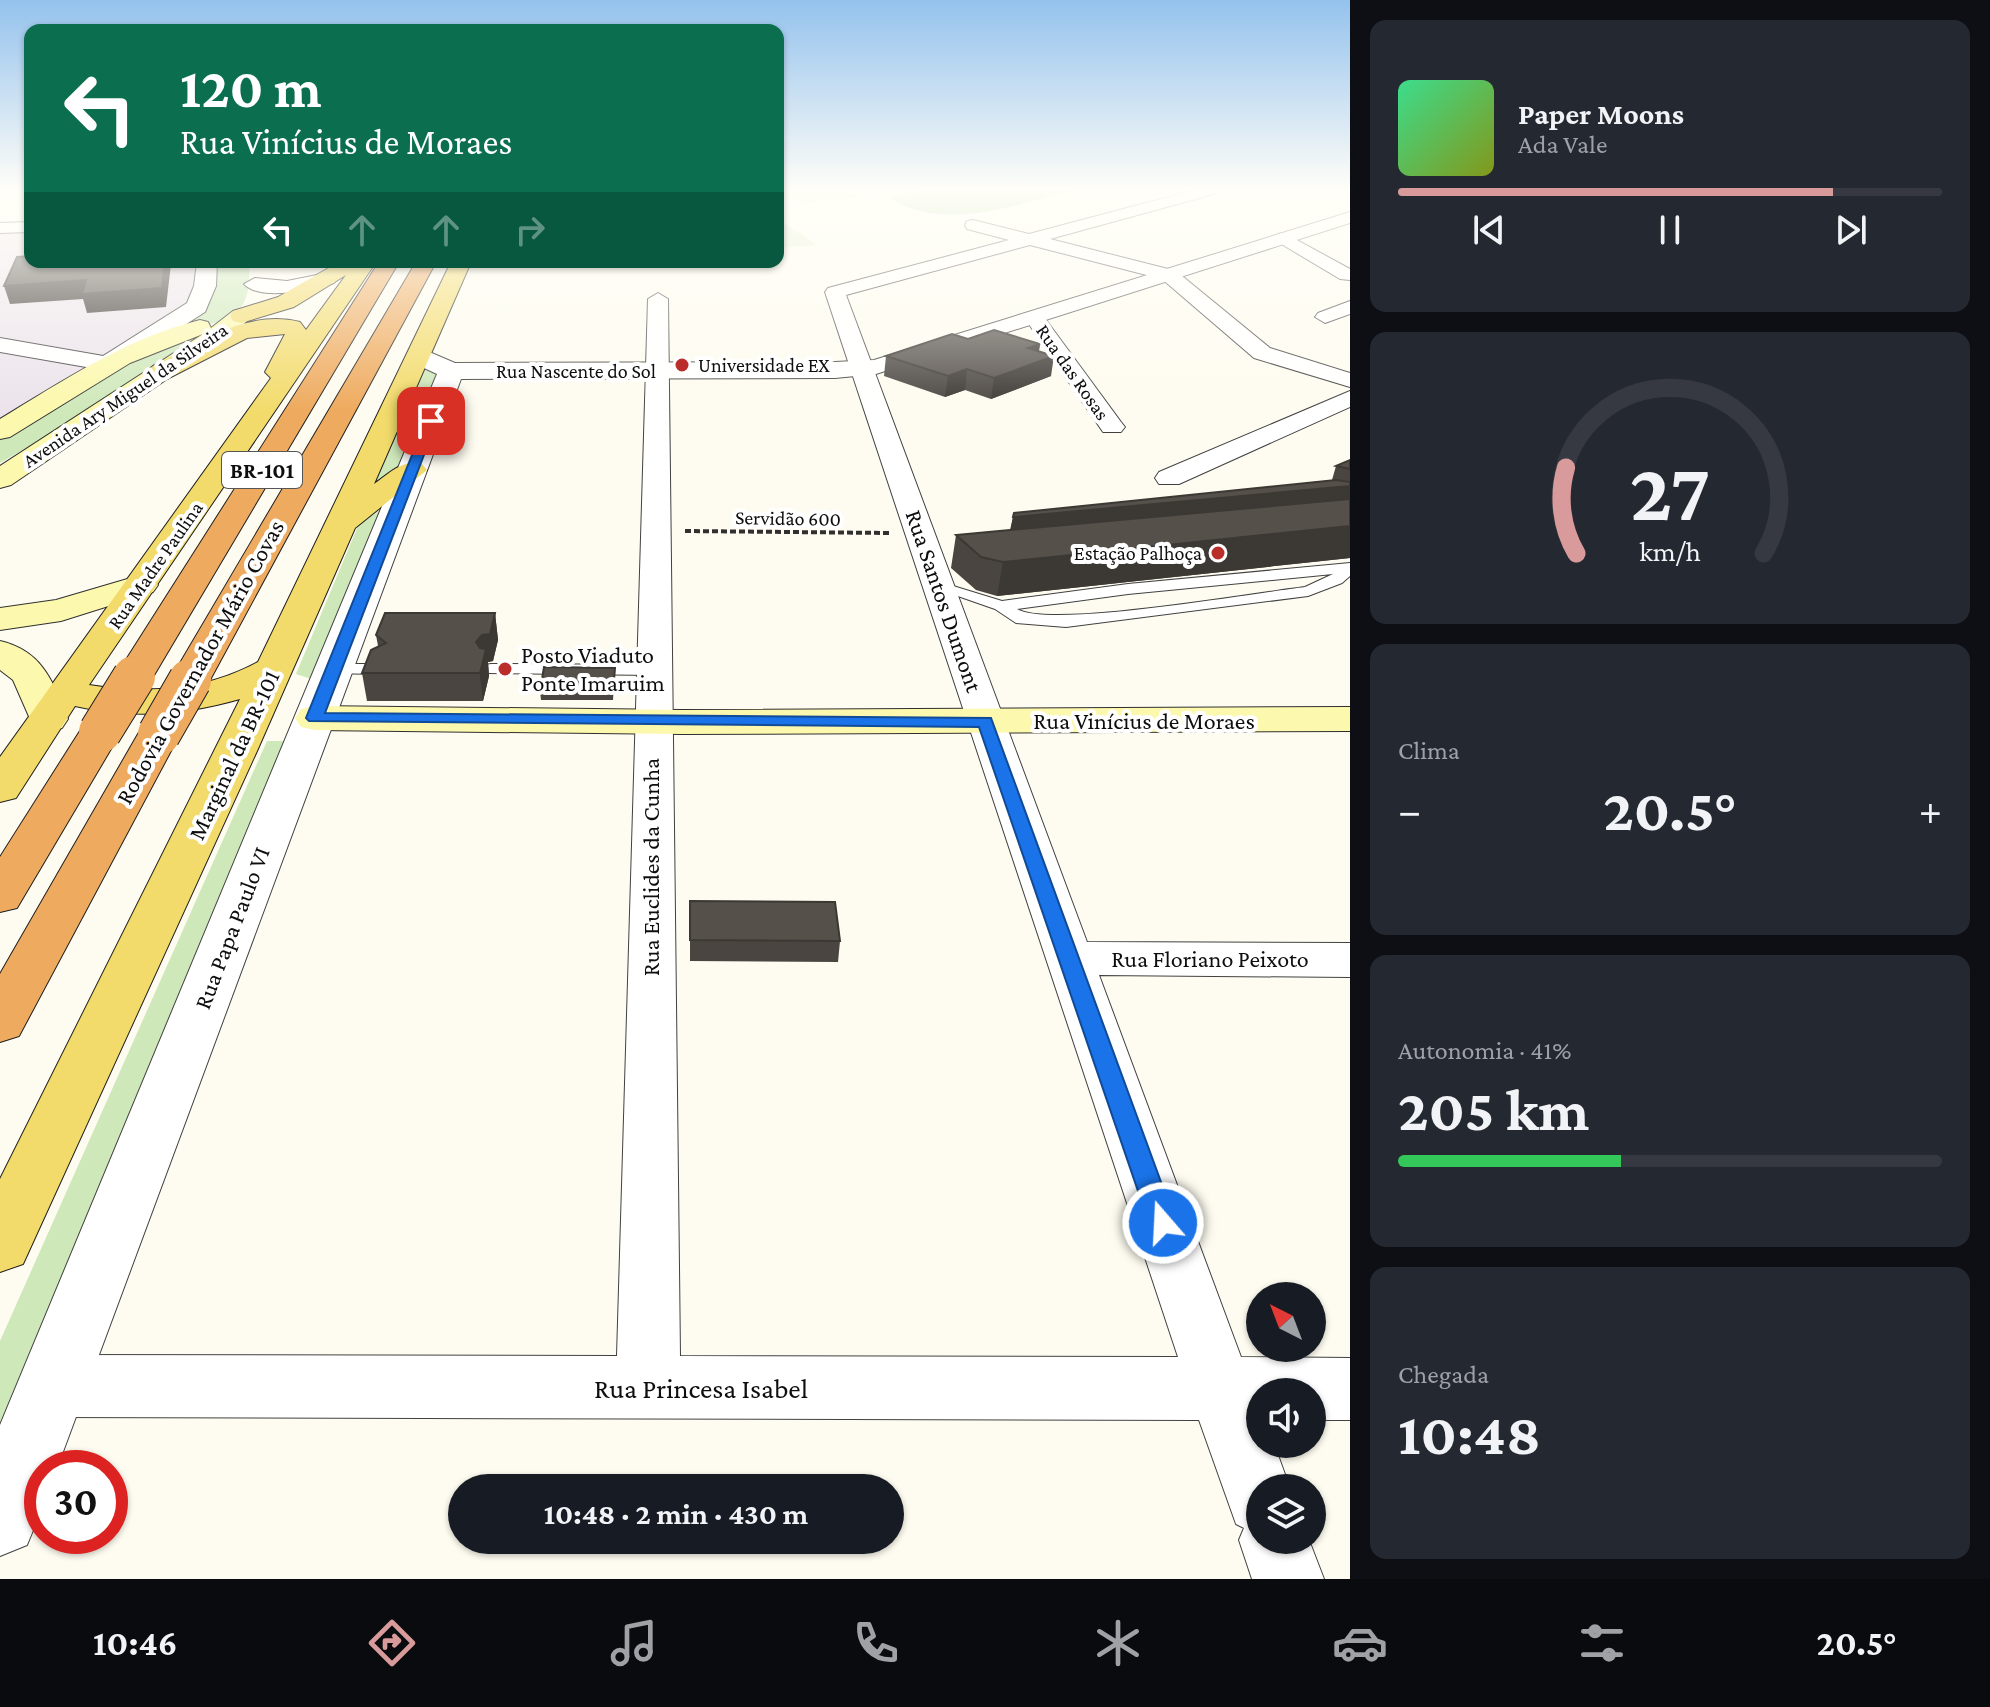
<!DOCTYPE html>
<html lang="pt">
<head>
<meta charset="utf-8">
<style>
  body { margin:0; font-family:"Crimson Pro",serif; background:#242831; color:#f1f3f6; height:100vh; display:flex; flex-direction:column; font-size:30px; white-space:nowrap }
  * { box-sizing:border-box; margin:0 }
  p { font-size:26px; color:#9ea1a6 }
  .icon { flex:none; width:44px; height:44px; fill:none; stroke:currentColor; stroke-width:2; stroke-linecap:round; stroke-linejoin:round }
  .map { position:relative; flex:1; overflow:hidden }
  .panel { display:flex; flex-direction:column; gap:20px; padding:20px; background:#0d0f14; width:640px }
  .panel>* { flex:none }
  .top-card { position:absolute; left:24px; top:24px; width:760px; height:244px; border-radius:16px; box-shadow:0 2px 6px #0004; background:#0b6e4f; color:#fff; overflow:hidden }
  .needle { width:52px; rotate:318deg }
  .controls { position:absolute; left:1246px; top:1282px; display:grid; gap:16px }
  .controls a { display:grid; place-items:center; width:80px; height:80px; border-radius:50%; background:#171b24; box-shadow:0 2px 6px #0004; font-size:40px }
  .speed { position:absolute; left:24px; top:1450px; display:flex; gap:16px; font-size:40px; font-weight:700; text-align:center }
  .speed>* { display:grid; place-content:center; width:104px; height:104px; border-radius:50%; background:#171b24; box-shadow:0 2px 6px #0004; line-height:1 }
  .speed .limit { border:12px solid #d22; background:#fff; color:#111 }
  .pin { position:absolute; display:grid; place-items:center; width:68px; height:68px; color:#fff; margin:-34px; border-radius:16px; box-shadow:0 4px 12px #0006 }
  .me { position:absolute; width:88px; margin:-44px; rotate:341deg; stroke-linejoin:round; filter:drop-shadow(0 0 6px #0008) }
  .turn { display:flex; align-items:center; gap:28px; height:168px; padding:0 24px; font-size:36px }
  .turn .icon { width:104px; height:104px; stroke-width:2.5 }
  .turn b { display:block; font-size:56px; line-height:68px }
  .lanes { display:flex; align-items:center; height:76px; padding:0 24px; background:#0003; justify-content:center; gap:40px; direction:ltr }
  .lanes .off { opacity:.35 }
  .big { font-size:60px; font-weight:700; line-height:1.1 }
  .panel .card { flex:1; display:flex; flex-direction:column; justify-content:center; gap:12px; min-width:0; padding:0 28px; border-radius:16px; background:#242831 }
  .panel .dial { align-items:center; gap:0 }
  .dial svg { height:208px; overflow:visible; fill:none; stroke:#363941; stroke-width:7; stroke-linecap:round; text-anchor:middle }
  .dial text { fill:#f1f3f6; stroke:none }
  .song { display:flex; align-items:center; gap:24px }
  .cover { width:96px; height:96px; border-radius:12px; background:linear-gradient(135deg,hsl(150 70% 55%),hsl(70 70% 35%)) }
  .played { height:8px; border-radius:4px; background:linear-gradient(90deg,#d89a9b 80%,#363941 80%) }
  .keys { display:flex; justify-content:space-around; direction:ltr }
  .heat { display:flex; justify-content:space-between; align-items:center; font-size:44px; direction:ltr }
  .charge { height:12px; border-radius:6px; background:linear-gradient(90deg,#34c759 41%,#363941 0) }
  .trip { position:absolute; left:448px; top:1474px; width:456px; height:80px; border-radius:40px; background:#171b24; box-shadow:0 2px 6px #0004; font-weight:700; line-height:80px; text-align:center }
  .dock { display:flex; height:128px; justify-content:space-around; align-items:center; background:#090b0e; color:#9ea1a6 }
  .dock .icon { width:56px; height:56px }
  .dock .on { color:#d89a9b }
  .dock b { font-size:36px; color:#f1f3f6 }
  main { display:flex; flex:1; min-height:0 }
  .map>svg:first-child { display:block }
  .industrial { fill:#ece3ec }
  .green { fill:#cfe8ba }
  .forest { fill:#b2d89a }
  .pitch { fill:#e0efcc }
  .lines { fill:none; stroke-linecap:round; stroke-linejoin:round }
  .service-casing { stroke:#414141; stroke-width:2 }
  .minor-casing { stroke:#414141; stroke-width:2 }
  .tertiary-casing { stroke:#414141; stroke-width:2 }
  .secondary-casing { stroke:#303030; stroke-width:2 }
  .primary-casing { stroke:#1f1f1f; stroke-width:2 }
  .motorway-casing { stroke:#1f1f1f; stroke-width:2 }
  .path { stroke:#303030; stroke-width:4; stroke-dasharray:6 3; stroke-linecap:butt }
  .service { fill:#fff; fill-rule:evenodd }
  .minor { fill:#fff; fill-rule:evenodd }
  .tertiary { fill:#fff; fill-rule:evenodd }
  .secondary { fill:#fcf8ad; fill-rule:evenodd }
  .primary { fill:#f3db6b; fill-rule:evenodd }
  .motorway { fill:#eeaa5e; fill-rule:evenodd }
  .motorway-bridge-casing { stroke:#1f1f1f; stroke-width:44; stroke-linecap:butt }
  .motorway-bridge { stroke:#eeaa5e; stroke-width:42 }
  .wall { fill:#4a4540 }
  .shaded-wall { fill:#3c3834 }
  .building { fill:#56504b; stroke:#3c3834; stroke-width:2 }
  .route { fill:#1a73e8; stroke:#114b97; stroke-width:2 }
  .poi-dot { fill:#b92e2b; stroke:#fff; stroke-width:3 }
  .labels { text-anchor:middle; stroke-width:8; stroke-linejoin:round; paint-order:stroke }
  .far-poi-label { font-size:20px; fill:#0e0e0e; stroke:#fff; text-anchor:start }
  .far-street-label { font-size:20px; fill:#0e0e0e; stroke:#fff }
  .shield { fill:#fff; stroke:#565656; stroke-width:2 }
  .shield-label { font-size:22px; font-weight:bold; fill:#0e0e0e }
  .street-label { font-size:24px; fill:#0e0e0e; stroke:#fff }
  .poi-label { font-size:24px; fill:#0e0e0e; stroke:#fff; text-anchor:start }
  .near-street-label { font-size:28px; fill:#0e0e0e; stroke:#fff }
</style>
</head>
<body>
<main>
<div class="map">
<svg width="1350" height="1579" viewBox="0 0 1350 1579">
  <rect width="100%" height="100%" fill="#fefcf0"/>
  <path class="industrial" d="M30,227V262L87,269L199,262L194,302L0,424V229Z"/>
  <path class="green" d="M217,262H249C253,324 223,322 171,331C209,308 216,308 217,262Z
    M232,320L117,396L0,463V439C71,395 149,340 232,320Z
    M427,364L445,374L403,466L361,498Z
    M396,498L311,679L296,674L358,526Z
    M267,741H296L0,1468V1341Z"/>
  <path class="forest" d="M919,191H1072C1013,205 946,232 889,198Z"/>
  <path class="pitch" d="M781,191H850L862,197L803,203Z
    M778,218L816,245L778,248Z"/>
  <g class="lines">
    <g class="service-casing">
      <path id="service" d="M1350,563V576L1342,583L1308,596L1066,627L1016,623L995,609L932,587L940,582L1002,601L1128,584ZM1333,574L1305,587C1255,593 1050,629 1017,609L1128,594Z
        M334,664H378L387,669L378,674L328,673L325,669L328,665Z
        M491,664L654,665L663,670L654,675L485,673L482,669L485,665Z"/>
    </g>
    <g class="minor-casing">
      <path id="minor" d="M1191,191H1217L1214,194L1050,239L1176,271L1270,348L1350,373V387L1254,358L1162,279L1030,245L846,295L1087,942L1350,943V977L1099,975L1241,1357L1350,1358V1420H1312V1392H1260V1444H1274L1290,1488H1260V1540H1309L1324,1579H1252L1239,1540L1244,1528L1236,1524L1199,1420L52,1417L29,1408L20,1386L29,1364L52,1355L617,1356L648,299L658,293L668,299L680,1356L1178,1357L825,292L828,288L1009,240L967,229L965,225L967,221L973,220L1029,234Z
        M30,222V232L0,233V223Z
        M1284,233L1350,269V280L1340,279L1278,242L1275,238L1278,234Z
        M1350,301V314L1325,323L1315,317L1318,313Z
        M1034,311L1041,313L1121,422L1125,427L1121,432H1103L1024,317Z
        M0,338L109,357L117,359L120,364L117,369L109,371L0,352Z
        M1350,391V407L1179,484H1159L1155,478L1159,472Z"/>
    </g>
    <g class="tertiary-casing">
      <path id="tertiary" d="M1350,212V223L876,374L835,378L461,379L57,1468H42C42,1504 41,1512 27,1545L0,1556V1425L437,374L409,361L406,356L409,351H427L455,363L835,362L874,360Z
        M197,262H217L216,286L205,312L121,366H103L100,361L103,356L187,303L194,286Z
        M327,273L337,279L334,283C313,289 261,302 244,284L255,278L287,281Z"/>
    </g>
    <g class="secondary-casing">
      <path id="secondary" d="M241,309L249,311L252,316L232,335L11,485L0,488V466L203,334L130,363L10,437L0,439V419C64,380 127,338 200,320L208,322L211,328L233,311Z
        M141,575L153,578L158,585L153,592L61,621L0,630V608L56,600Z
        M0,641C43,651 53,682 68,719L62,728L48,731L34,728L13,680L0,670Z
        M315,706L681,710L1350,707V731L681,734L315,730L301,727L295,718L301,709Z"/>
    </g>
    <g class="primary-casing">
      <path id="primary" d="M339,262H376L89,685C149,694 204,691 258,662L451,262H471L374,484C390,473 402,459 422,464L427,470L355,528L257,751L23,1264L0,1272V1179L240,699C185,715 131,719 75,706L16,798L0,802V757L271,378L265,372L285,334L247,338L167,379H149L145,374C152,364 166,359 176,354C213,333 257,311 300,322L306,330L346,275L294,307L241,323L233,321L230,316L233,311L278,297Z"/>
    </g>
    <g class="motorway-casing">
      <path id="motorway" d="M379,262H399L153,677L148,685L134,689L120,685L115,677Z
        M416,262H436L210,680L204,688L190,692L176,688L170,680Z
        M100,720L115,723L121,732L17,908L0,912V857L85,723Z
        M159,722L174,725L180,734L19,1036L0,1042V974L138,734L144,725Z"/>
    </g>
    <path class="path" d="M685,531L891,533"/>
    <use href="#service" class="service"/>
    <use href="#minor" class="minor"/>
    <use href="#tertiary" class="tertiary"/>
    <use href="#secondary" class="secondary"/>
    <use href="#primary" class="primary"/>
    <use href="#motorway" class="motorway"/>
    <g class="motorway-bridge-casing">
      <path id="motorway-bridge" d="M100,732L134,677
        M159,734L190,680"/>
    </g>
    <use href="#motorway-bridge" class="motorway-bridge"/>
  </g>
  <path class="wall" d="M968,339L1040,344L1039,351L1051,376L991,399L965,390L945,397L884,376L886,356Z
    M1350,460V558L997,596L976,590L951,568L956,535L1010,530L1013,517L1332,480L1336,466Z
    M495,613L498,640L493,661L488,662L489,676L483,701H367L362,673L378,646L376,635Z
    M615,668L613,700H541L540,691Z
    M690,901L840,941L838,962L690,961Z"/>
  <path class="shaded-wall" d="M165,262H171V264L166,307L87,313L83,299L10,304L4,286Z
    M1040,344L1037,362L1054,356L1051,376L991,399L994,378L1028,348Z
    M967,369L965,390L945,397L948,376Z
    M1350,486V516L1007,549L1013,517Z
    M1350,526V558L997,596L1003,562Z
    M495,613L498,640L493,661L488,662L489,676L483,701L476,642Z"/>
  <path class="building" d="M30,256V262H165L162,288L82,294L86,280L4,286L17,257Z
    M994,330L1040,344L1028,348L1054,356L994,378L967,369L948,376L886,356L952,334L968,339Z
    M1350,460V469L1336,466Z
    M1336,480L1350,482V486L1013,517L1014,513Z
    M1350,499V526L1003,562L981,557L956,535Z
    M385,613H495L490,634L482,635L476,642L480,648L486,649L480,673H362L371,650L386,643L376,635Z
    M544,667L615,668L613,691H540Z
    M690,901L835,902L840,941L690,940Z"/>
  <linearGradient id="sky" x2="0" y2="1"><stop stop-color="#94c2ed"/><stop offset="0.46" stop-color="#fffef8"/><stop offset="1" stop-color="#fffef8" stop-opacity="0"/></linearGradient>
  <rect width="1350" height="412" fill="url(#sky)"/>
  <path class="route" d="M427,418L437,421L325,713L991,718L1176,1223L1172,1231L1163,1234L1153,1231L1149,1223L979,727L309,721L306,718Z"/>
  <g class="poi-dot">
    <circle cx="682" cy="365" r="8"/>
    <circle cx="1218" cy="553" r="8"/>
    <circle cx="505" cy="669" r="8"/>
  </g>
  <g class="labels">
    <g class="far-poi-label">
      <text x="698" y="372">Universidade EX</text>
      <text x="1202" y="560" text-anchor="end">Estação Palhoça</text>
    </g>
    <g class="far-street-label">
      <text x="576" y="378">Rua Nascente do Sol</text>
      <text transform="translate(1073 372) rotate(55)" y="7">Rua das Rosas</text>
      <text transform="translate(125 395) rotate(-34)" y="7">Avenida Ary Miguel da Silveira</text>
      <text transform="translate(788 518) rotate(1)" y="7">Servidão 600</text>
      <text transform="translate(155 565) rotate(-55)" y="7">Rua Madre Paulina</text>
    </g>
    <rect class="shield" x="222" y="452" width="80" height="36" rx="6"/>
    <g class="shield-label">
      <text x="262" y="478">BR-101</text>
    </g>
    <g class="street-label">
      <text transform="translate(944 601) rotate(71)" y="8">Rua Santos Dumont</text>
      <text transform="translate(200 662) rotate(-61)" y="8">Rodovia Governador Mário Covas</text>
      <text x="1144" y="729">Rua Vinícius de Moraes</text>
      <text transform="translate(234 755) rotate(-65)" y="8">Marginal da BR-101</text>
      <text transform="translate(651 867) rotate(-90)" y="8">Rua Euclides da Cunha</text>
      <text transform="translate(232 928) rotate(-69)" y="8">Rua Papa Paulo VI</text>
      <text x="1210" y="967">Rua Floriano Peixoto</text>
    </g>
    <g class="poi-label">
      <text x="521" y="663">Posto Viaduto<tspan x="521" dy="28">Ponte Imaruim</tspan></text>
    </g>
    <g class="near-street-label">
      <text x="701" y="1398">Rua Princesa Isabel</text>
    </g>
  </g>
</svg>
<div class="controls">
<a><svg class="needle" viewBox="-14 -14 28 28"><path d="M0-13l5 13h-10z" fill="#e53935"/><path d="M0 13l5-13h-10z" fill="#9ea1a6"/></svg></a>
<a><svg class="icon" aria-label="sound" viewBox="0 0 24 24"><path d="M4 9h4l5-4v14l-5-4H4zM17 9q2 3 0 6"/></svg></a>
<a><svg class="icon" aria-label="layers" viewBox="0 0 24 24"><path d="M12 4l9 5-9 5-9-5zM3 14l9 5 9-5"/></svg></a>
</div>
<div class="speed"><div class="limit">30</div></div>
<div class="pin" style="left:431px;top:421px;background:#d93025"><svg class="icon" aria-label="arrive" viewBox="0 0 24 24"><path d="M6 21V4h12l-3 4 3 4H6"/></svg></div>
<svg class="me" style="left:1163px;top:1223px" viewBox="-20 -20 40 40"><circle r="17" fill="#1a73e8" stroke="#fff" stroke-width="3"/><path d="M0-11L8 9 0 5-8 9z" fill="#fff"/></svg>
<div class="trip">10:48 · 2 min · 430 m</div>
<div class="top-card">
<div class="turn"><svg class="icon" aria-label="left" viewBox="0 0 24 24"><path d="M17 20v-9H6M10 6l-5 5 5 5"/></svg><div><b>120 m</b>Rua Vinícius de Moraes</div></div>
<div class="lanes"><svg class="icon" aria-label="left" viewBox="0 0 24 24"><path d="M17 20v-9H6M10 6l-5 5 5 5"/></svg><svg class="icon off" aria-label="ahead" viewBox="0 0 24 24"><path d="M12 20V5M6 11l6-6 6 6"/></svg><svg class="icon off" aria-label="ahead" viewBox="0 0 24 24"><path d="M12 20V5M6 11l6-6 6 6"/></svg><svg class="icon off" aria-label="right" viewBox="0 0 24 24"><path d="M7 20v-9h11M14 6l5 5-5 5"/></svg></div>
</div>
</div>
<section class="panel">
<div class="card">
<div class="song"><i class="cover"></i><div><b>Paper Moons</b><p>Ada Vale</p></div></div>
<div class="played"></div>
<div class="keys"><svg class="icon" aria-label="previous" viewBox="0 0 24 24"><path d="M18 5L8 12l10 7zM5 5v14"/></svg><svg class="icon" aria-label="pause" viewBox="0 0 24 24"><path d="M8 5v14M16 5v14"/></svg><svg class="icon" aria-label="next" viewBox="0 0 24 24"><path d="M6 5l10 7-10 7zM19 5v14"/></svg></div>
</div>
<div class="card dial"><svg viewBox="0 0 100 80">
<path d="M14 69A42 42 0 1 1 86 69"/>
<path d="M14 69A42 42 0 0 1 10 36" stroke="#d89a9b"/>
<text x="50" y="56" font-size="32" font-weight="700">27</text>
<text x="50" y="72" font-size="11">km/h</text>
</svg></div>
<div class="card"><p>Clima</p>
<div class="heat"><a>−</a><b class="big">20.5°</b><a>+</a></div>
</div>
<div class="card"><p>Autonomia · 41%</p><b class="big">205 km</b><div class="charge"></div></div>
<div class="card"><p>Chegada</p><b class="big">10:48</b></div>
</section>
</main>
<nav class="dock">
<b>10:46</b>
<svg class="icon on" aria-label="directions" viewBox="0 0 24 24"><path d="M12 3l9 9-9 9-9-9zM9 14v-3h6M13 9l2 2-2 2"/></svg>
<svg class="icon" aria-label="music" viewBox="0 0 24 24"><path d="M9 18V5l10-2v13"/><circle cx="6" cy="18" r="3"/><circle cx="16" cy="16" r="3"/></svg>
<svg class="icon" aria-label="phone" viewBox="0 0 24 24"><path d="M5 4h4l2 5-3 2q2 4 5 5l2-3 5 2v4C11 20 4 13 5 4z"/></svg>
<svg class="icon" aria-label="climate" viewBox="0 0 24 24"><path d="M12 3v18M4 7l16 10M4 17L20 7"/></svg>
<svg class="icon" aria-label="car" viewBox="0 0 24 24"><path d="M5 17H2v-5l4-1 3-4h7l3 4 3 1v5h-3M9 17h6M6 11h13"/><circle cx="7" cy="17" r="2"/><circle cx="17" cy="17" r="2"/></svg>
<svg class="icon" aria-label="filters" viewBox="0 0 24 24"><path d="M4 7h16M4 17h16"/><circle cx="9" cy="7" r="2"/><circle cx="15" cy="17" r="2"/></svg>
<b>20.5°</b>
</nav>
</body>
</html>
